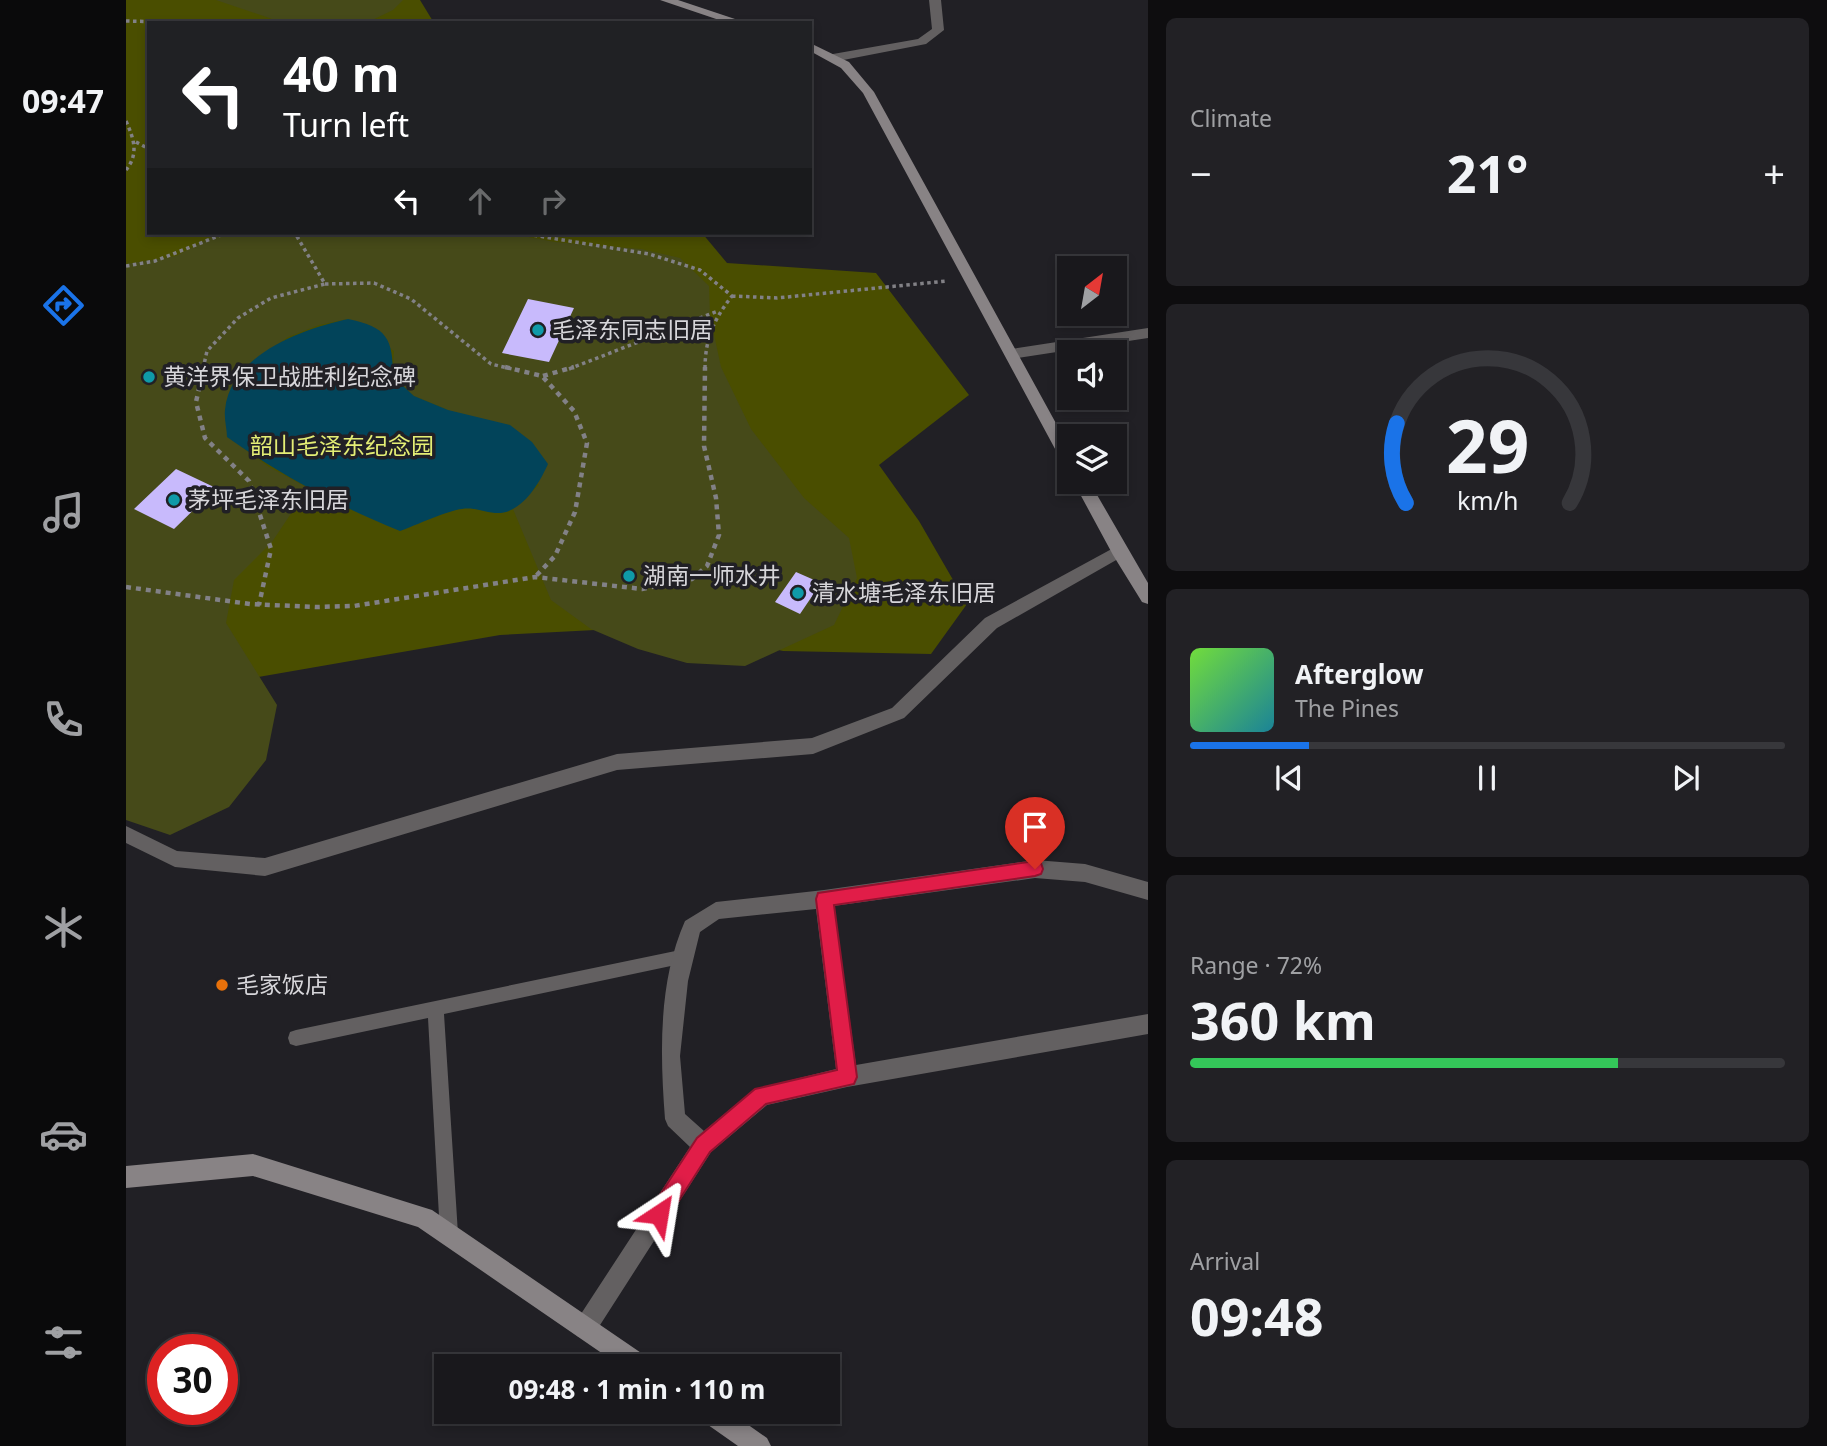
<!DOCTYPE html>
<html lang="en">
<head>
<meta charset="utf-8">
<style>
  body { margin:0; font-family:"Noto Sans","Noto Sans SC",sans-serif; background:#222125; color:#f1f3f6; height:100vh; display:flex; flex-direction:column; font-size:26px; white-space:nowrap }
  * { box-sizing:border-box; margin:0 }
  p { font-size:23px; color:#9fa0a3 }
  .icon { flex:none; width:38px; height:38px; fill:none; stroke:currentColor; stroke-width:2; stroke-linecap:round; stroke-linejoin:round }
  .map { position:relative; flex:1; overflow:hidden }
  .side { display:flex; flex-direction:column; gap:18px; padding:18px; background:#0e0d0f; width:679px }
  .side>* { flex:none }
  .top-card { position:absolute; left:21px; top:21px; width:665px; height:214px; border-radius:0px; box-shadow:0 4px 10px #0003,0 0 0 2px #37373b; background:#202124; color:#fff; overflow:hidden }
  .needle { width:46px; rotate:31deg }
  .controls { position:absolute; left:931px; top:256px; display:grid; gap:14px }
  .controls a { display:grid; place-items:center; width:70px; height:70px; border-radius:0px; background:#19181c; box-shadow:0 4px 10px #0003,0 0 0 2px #37373b; font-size:35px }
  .speed { position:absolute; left:21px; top:1334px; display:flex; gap:14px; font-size:35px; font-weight:700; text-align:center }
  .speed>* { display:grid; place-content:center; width:91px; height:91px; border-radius:50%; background:#19181c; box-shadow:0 4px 10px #0003,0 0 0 2px #37373b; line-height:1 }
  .speed .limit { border:10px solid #d22; background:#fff; color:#111 }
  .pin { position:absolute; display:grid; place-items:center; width:60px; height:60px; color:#fff; margin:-72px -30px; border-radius:50% 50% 50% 0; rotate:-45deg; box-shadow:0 0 7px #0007 }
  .pin .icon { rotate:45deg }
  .me { position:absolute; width:77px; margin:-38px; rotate:33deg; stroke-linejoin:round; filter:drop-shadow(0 0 5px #0008) }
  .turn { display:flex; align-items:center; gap:24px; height:147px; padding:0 21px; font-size:32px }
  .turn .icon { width:91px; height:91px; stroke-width:2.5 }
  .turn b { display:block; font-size:49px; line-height:60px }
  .lanes { display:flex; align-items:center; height:66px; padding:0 21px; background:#0003; justify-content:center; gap:35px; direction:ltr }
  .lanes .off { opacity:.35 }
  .big { font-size:52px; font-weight:700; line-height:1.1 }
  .side .widget { flex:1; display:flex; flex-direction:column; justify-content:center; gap:10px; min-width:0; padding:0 24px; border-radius:10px; background:#222125 }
  .side .dial { align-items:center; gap:0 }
  .dial svg { height:182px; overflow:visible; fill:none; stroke:#37373b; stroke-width:7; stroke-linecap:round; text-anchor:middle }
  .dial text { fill:#f1f3f6; stroke:none }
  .song { display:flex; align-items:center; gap:21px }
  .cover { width:84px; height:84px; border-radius:10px; background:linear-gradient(135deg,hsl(100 70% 55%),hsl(190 70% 35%)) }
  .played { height:7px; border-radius:4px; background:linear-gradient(90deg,#1a73e8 20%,#37373b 20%) }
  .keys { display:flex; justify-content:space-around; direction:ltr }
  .heat { display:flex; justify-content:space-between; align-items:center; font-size:38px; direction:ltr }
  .charge { height:10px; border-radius:5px; background:linear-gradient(90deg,#34c759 72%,#37373b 0) }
  .trip { position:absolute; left:308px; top:1354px; width:406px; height:70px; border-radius:0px; background:#19181c; box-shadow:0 4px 10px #0003,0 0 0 2px #37373b; font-weight:700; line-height:70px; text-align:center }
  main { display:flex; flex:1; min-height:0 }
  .dock { display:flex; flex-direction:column; width:126px; justify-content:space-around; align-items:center; background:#0a0a0b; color:#9fa0a3 }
  .dock .icon { width:49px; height:49px }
  .dock .on { color:#1a73e8 }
  .dock b { font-size:32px; color:#f1f3f6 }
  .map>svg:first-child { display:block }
  .green { fill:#4a4e00 }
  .forest { fill:#464a19 }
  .water { fill:#02445a }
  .building { fill:#c8bafc }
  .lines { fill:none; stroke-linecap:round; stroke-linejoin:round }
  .path-far1 { stroke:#828186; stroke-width:3.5; stroke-dasharray:3.5 3.5; stroke-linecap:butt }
  .path { stroke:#828186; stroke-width:4.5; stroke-dasharray:5 5; stroke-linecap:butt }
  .lane { fill:#636061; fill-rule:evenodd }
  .street { fill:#636061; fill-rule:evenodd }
  .secondary { fill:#888385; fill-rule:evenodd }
  .route { fill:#e11d48; stroke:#92132f; stroke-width:2 }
  .culture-dot { fill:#0f9aa8; stroke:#212025; stroke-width:2.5 }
  .food-dot { fill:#e8710a; stroke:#212025; stroke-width:2.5 }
  .labels { text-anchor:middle; stroke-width:7; stroke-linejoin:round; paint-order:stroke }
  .poi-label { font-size:23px; fill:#d7d6da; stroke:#212025; text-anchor:start }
  .park-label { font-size:23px; fill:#e4ee75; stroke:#212025 }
</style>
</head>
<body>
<main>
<nav class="dock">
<b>09:47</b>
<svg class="icon on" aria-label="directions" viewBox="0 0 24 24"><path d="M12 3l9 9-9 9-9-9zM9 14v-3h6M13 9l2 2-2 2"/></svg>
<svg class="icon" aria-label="music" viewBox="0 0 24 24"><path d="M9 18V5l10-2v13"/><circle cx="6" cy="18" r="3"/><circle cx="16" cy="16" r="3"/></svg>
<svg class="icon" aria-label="phone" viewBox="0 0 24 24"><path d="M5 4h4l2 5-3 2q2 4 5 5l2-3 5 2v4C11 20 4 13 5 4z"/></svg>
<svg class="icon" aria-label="climate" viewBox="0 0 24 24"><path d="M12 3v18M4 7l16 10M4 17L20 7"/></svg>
<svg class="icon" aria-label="car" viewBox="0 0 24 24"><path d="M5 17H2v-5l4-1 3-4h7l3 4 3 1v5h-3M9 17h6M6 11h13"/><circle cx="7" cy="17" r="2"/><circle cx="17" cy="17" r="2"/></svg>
<svg class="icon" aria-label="filters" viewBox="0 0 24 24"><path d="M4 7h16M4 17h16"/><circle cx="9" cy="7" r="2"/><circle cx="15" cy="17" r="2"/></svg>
</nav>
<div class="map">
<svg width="1022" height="1446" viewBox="0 0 1022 1446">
  <rect width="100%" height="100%" fill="#212025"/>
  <path class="green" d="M0,0H294L308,23H23V233H576L601,263L750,273L843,395L753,465L793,521L841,604L805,654L657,651L547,626L374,635L121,679L0,652Z"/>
  <path class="forest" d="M90,0H277L267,10L240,23H158Z
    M100,233H380L429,242L515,249L554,258L583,286L584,316L595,367L625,429L678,498L723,538L731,578L708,625L619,666L561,663L512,649L465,629L425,600L387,509L413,485L322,410L288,396L267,377L268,351L222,319L193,325L162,337L122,365L102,437L143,467L182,488L146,542L108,580L100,623L151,705L140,760L103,807L44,835L0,820V264L50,256L87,236Z"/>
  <path class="water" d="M222,319C261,327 267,338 267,377L288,396L322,410L384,425L406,442L422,464C413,484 395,515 369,513C358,512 348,507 336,509C323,510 288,526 274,531C212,506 156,476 101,437C101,429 98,419 99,410C104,355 176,329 222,319Z"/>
  <path class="building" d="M402,299L448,308L423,362L376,353Z
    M50,469L90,488L48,529L8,509Z
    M670,572L695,583L674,614L649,602Z"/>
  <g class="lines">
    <path class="path-far1" d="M0,21L78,23
      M0,121C8,139 13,154 0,170
      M10,142L23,149
      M394,233L523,254L574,270L606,296C588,319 579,339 579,369
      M0,266L29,261L100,233
      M199,284L248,283L285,299L365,364L386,369
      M606,296L651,298L821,281
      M77,369L81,351L112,318L145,298L199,284L169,233
      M443,369L592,311"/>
    <path class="path" d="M78,367L70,402L79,438L123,481L145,549L133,605
      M379,367L416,376L448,411L461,443L449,512L429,556L409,577
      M417,376L448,367
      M0,587L124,604L189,607L228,606L409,577L516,589L566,579L581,566L593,535L590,498L578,446L579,367"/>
    <path class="lane" d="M559,949L565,951L567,956L565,961L559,963L318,1014L332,1234L329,1240L323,1243L317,1240L314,1234L302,1018L170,1046L164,1044L162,1038L164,1032L170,1030Z"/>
    <path class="street" d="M803,0H815L818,30L800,44L707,62L701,58L707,54L792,39L806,29Z
      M1022,328V338L885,359L878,354L885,349Z
      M993,545L999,547L1001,551L999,555L871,628L778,718L687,754L491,770L139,876L49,867L0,843V826L51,851L139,858L491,754L686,738L766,708L859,618Z
      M909,860L959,864L1022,882V900L959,882L909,878L708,906L730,1065L1022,1014V1034L721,1087L641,1105L585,1152L467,1336L459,1339L451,1336L448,1328L451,1320L564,1147L542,1126L539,1119C534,1054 532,982 559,921L590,902L698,890ZM690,909L710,1069L629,1089L578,1131L559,1114L554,1056L562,981L574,932L593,919Z"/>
    <path class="secondary" d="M534,0H552L621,23H602Z
      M684,43L723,62L748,92L943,447V466L935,460L737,93L715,68L684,51Z
      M947,481H963L1022,583V604L1016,602L987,555Z
      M127,1154L306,1210L524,1359L527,1367H496L292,1227L127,1176L0,1188V1166Z
      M571,1412H604L641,1438L645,1446H612L575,1420Z"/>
  </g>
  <path class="route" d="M909,861L915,863L917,869L915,874L909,876L708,905L731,1077L728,1084L640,1104L584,1152L540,1221L533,1224L526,1221L523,1214L526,1207L571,1138L629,1089L711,1070L690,899L692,893Z"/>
  <g class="culture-dot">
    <circle cx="412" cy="330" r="7"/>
    <circle cx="23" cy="377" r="7"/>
    <circle cx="48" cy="500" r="7"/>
    <circle cx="503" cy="576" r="7"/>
    <circle cx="672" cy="593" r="7"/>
  </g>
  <circle class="food-dot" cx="96" cy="985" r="7"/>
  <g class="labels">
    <g class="poi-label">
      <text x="426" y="338">毛泽东同志旧居</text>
      <text x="37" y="385">黄洋界保卫战胜利纪念碑</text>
      <text x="62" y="508">茅坪毛泽东旧居</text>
      <text x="517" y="584">湖南一师水井</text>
      <text x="686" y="601">清水塘毛泽东旧居</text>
      <text x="110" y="993">毛家饭店</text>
    </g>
    <g class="park-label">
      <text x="216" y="454">韶山毛泽东纪念园</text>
    </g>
  </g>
</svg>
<div class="controls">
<a><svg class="needle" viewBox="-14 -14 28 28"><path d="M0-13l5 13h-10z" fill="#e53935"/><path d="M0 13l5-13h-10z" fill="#9fa0a3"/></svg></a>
<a><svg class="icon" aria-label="sound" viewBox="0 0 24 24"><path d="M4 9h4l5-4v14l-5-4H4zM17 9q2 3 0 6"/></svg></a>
<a><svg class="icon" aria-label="layers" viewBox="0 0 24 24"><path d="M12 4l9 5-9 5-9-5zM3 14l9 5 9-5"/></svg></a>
</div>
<div class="speed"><div class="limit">30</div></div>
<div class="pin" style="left:909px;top:869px;background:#d93025"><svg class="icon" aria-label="arrive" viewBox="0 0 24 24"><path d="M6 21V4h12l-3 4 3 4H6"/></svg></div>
<svg class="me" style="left:533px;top:1214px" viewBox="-20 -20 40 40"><path d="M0-17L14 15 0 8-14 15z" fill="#e11d48" stroke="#fff" stroke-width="4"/></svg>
<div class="trip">09:48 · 1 min · 110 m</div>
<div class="top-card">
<div class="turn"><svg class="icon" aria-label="left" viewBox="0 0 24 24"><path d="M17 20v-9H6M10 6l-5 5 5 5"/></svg><div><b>40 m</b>Turn left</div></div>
<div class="lanes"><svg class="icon" aria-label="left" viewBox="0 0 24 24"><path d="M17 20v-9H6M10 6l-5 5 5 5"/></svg><svg class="icon off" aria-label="ahead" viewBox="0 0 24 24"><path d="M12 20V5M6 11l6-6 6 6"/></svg><svg class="icon off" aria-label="right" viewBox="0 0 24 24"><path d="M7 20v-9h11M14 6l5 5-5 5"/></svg></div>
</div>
</div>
<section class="side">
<div class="widget"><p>Climate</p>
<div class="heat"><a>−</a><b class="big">21°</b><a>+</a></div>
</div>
<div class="widget dial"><svg viewBox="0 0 100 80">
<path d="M14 69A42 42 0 1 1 86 69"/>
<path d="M14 69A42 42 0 0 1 10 34" stroke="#1a73e8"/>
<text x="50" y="56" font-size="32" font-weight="700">29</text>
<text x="50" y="72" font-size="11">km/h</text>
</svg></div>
<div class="widget">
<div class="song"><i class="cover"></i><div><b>Afterglow</b><p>The Pines</p></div></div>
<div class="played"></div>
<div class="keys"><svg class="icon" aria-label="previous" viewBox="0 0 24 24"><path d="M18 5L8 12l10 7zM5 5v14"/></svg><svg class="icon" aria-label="pause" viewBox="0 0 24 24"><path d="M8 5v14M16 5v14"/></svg><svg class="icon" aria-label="next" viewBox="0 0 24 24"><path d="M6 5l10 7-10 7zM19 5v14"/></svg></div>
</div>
<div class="widget"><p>Range · 72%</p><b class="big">360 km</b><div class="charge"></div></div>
<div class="widget"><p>Arrival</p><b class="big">09:48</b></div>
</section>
</main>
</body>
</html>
